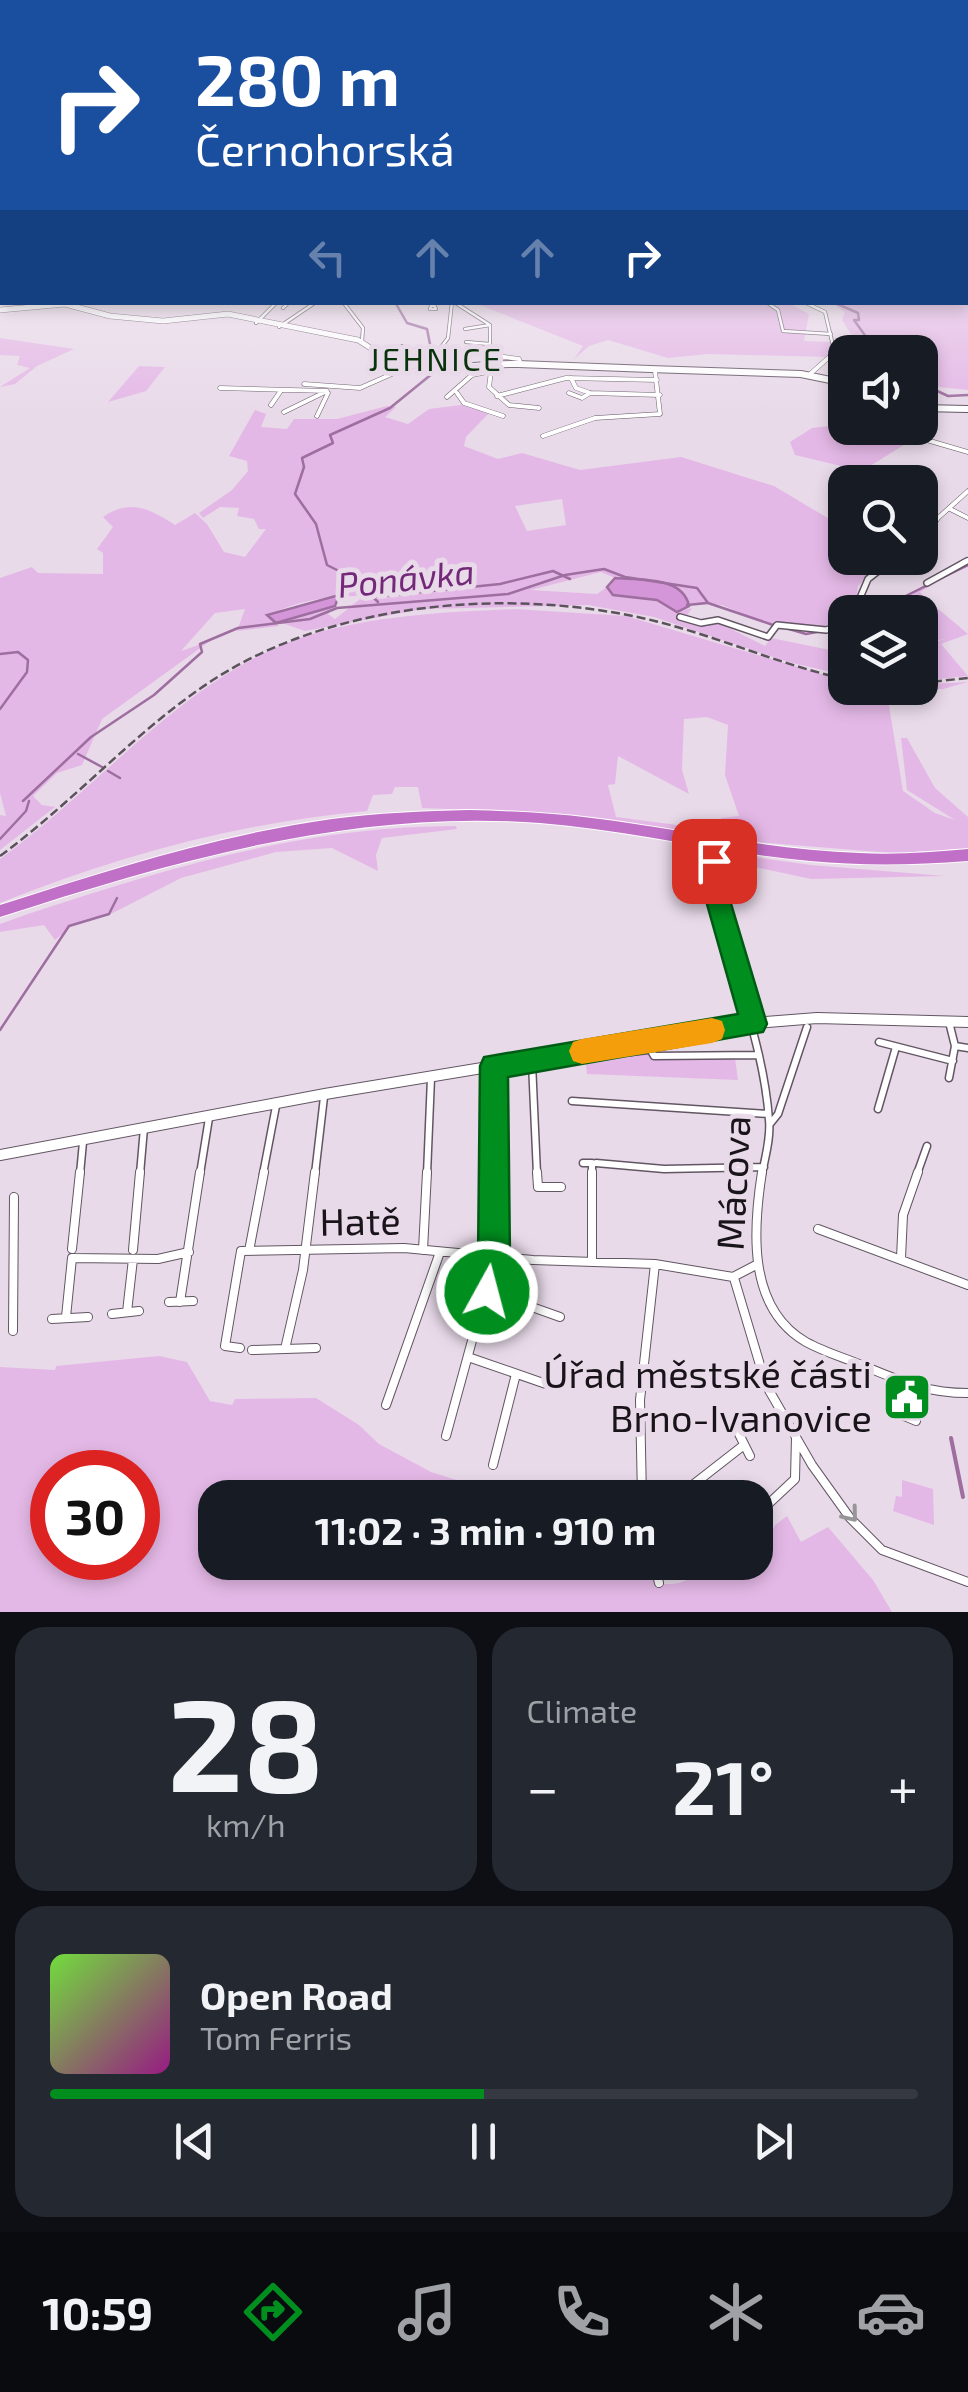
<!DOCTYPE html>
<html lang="en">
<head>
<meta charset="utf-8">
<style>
  body { margin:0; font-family:"Exo 2",sans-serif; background:#242831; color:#f1f3f6; height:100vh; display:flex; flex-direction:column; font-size:38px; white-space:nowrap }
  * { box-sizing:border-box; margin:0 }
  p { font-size:32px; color:#9ea1a6 }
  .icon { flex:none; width:55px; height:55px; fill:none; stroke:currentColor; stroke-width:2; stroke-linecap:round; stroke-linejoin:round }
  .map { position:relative; height:1612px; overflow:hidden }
  .details { display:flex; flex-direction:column; gap:15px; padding:15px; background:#0d0f14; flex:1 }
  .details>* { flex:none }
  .hud { position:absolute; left:0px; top:0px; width:970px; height:305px; box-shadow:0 5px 15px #0003; background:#1a4fa0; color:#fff; overflow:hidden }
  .tools { position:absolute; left:828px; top:335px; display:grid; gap:20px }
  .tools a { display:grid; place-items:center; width:110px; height:110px; border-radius:20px; background:#171b24; box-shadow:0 5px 15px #0003; font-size:50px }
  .speed { position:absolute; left:30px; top:1450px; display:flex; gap:20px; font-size:50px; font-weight:700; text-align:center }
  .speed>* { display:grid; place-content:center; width:130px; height:130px; border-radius:50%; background:#171b24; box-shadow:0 5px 15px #0003; line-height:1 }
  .speed .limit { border:15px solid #d22; background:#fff; color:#111 }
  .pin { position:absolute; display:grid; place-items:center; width:85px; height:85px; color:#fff; margin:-42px; border-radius:20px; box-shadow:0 5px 15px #0006 }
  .me { position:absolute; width:110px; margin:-55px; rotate:7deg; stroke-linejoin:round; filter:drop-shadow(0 0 8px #0008) }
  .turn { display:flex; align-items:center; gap:35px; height:210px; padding:0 30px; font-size:45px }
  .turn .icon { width:130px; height:130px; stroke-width:2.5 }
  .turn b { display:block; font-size:70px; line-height:85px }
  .lanes { display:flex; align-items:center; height:95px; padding:0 30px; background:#0003; justify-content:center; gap:50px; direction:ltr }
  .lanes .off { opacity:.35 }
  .big { font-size:75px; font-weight:700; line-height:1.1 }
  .details .widget { flex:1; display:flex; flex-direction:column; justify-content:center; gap:15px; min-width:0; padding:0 35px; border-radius:30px; background:#242831 }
  .details .dial { align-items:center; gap:0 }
  .dial b { font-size:130px; line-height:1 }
  .song { display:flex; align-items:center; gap:30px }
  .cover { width:120px; height:120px; border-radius:15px; background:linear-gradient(135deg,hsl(100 70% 55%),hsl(310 70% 35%)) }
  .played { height:10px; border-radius:5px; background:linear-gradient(90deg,#008e1f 50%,#363941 50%) }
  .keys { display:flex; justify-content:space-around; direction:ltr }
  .heat { display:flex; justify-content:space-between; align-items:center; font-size:55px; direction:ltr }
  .details .tiles { flex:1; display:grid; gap:15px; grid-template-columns:1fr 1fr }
  .widget:last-child { grid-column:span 2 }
  .trip { position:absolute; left:198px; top:1480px; width:575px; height:100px; border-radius:30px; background:#171b24; box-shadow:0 5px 15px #0003; font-weight:700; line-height:100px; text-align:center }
  .tabs { display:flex; height:160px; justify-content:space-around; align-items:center; background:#090b0e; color:#9ea1a6 }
  .tabs .icon { width:70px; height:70px }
  .tabs .current { color:#008e1f }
  .tabs b { font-size:45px; color:#f1f3f6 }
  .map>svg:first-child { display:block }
  .green { fill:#e4b8e6; fill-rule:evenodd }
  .water { fill:#d595d9; stroke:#9d6e9f; stroke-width:2.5 }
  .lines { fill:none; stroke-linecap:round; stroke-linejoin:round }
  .stream-far1 { stroke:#9d6e9f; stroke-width:2.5 }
  .stream { stroke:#9d6e9f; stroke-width:4 }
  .street-far4-casing { stroke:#625663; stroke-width:4 }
  .street-far3-casing { stroke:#625663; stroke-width:5 }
  .street-far2-casing { stroke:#625663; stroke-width:8 }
  .street-far1-casing { stroke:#625663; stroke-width:9 }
  .street-casing { stroke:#625663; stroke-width:10 }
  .secondary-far2-casing { stroke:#625663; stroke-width:6 }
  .secondary-far1-casing { stroke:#625663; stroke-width:8 }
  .secondary-casing { stroke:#625663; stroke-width:12 }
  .highway-casing { stroke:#fff; stroke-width:2 }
  .street-far4 { stroke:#fff; stroke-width:2.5 }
  .street-far3 { stroke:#fff; stroke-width:4 }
  .street-far2 { stroke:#fff; stroke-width:5 }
  .street-far1 { stroke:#fff; stroke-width:6 }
  .street { stroke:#fff; stroke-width:8 }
  .secondary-far2 { stroke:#fff; stroke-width:5 }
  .secondary-far1 { stroke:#fff; stroke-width:6 }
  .secondary { stroke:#fff; stroke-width:10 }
  .highway { fill:#c170c8; fill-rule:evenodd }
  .rail { stroke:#5b535b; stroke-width:2.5; stroke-dasharray:9 4; stroke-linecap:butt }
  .oneway { stroke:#989598 }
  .route { fill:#008e1f; stroke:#005c14; stroke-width:2.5 }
  .slow { fill:#f59e0b }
  .labels { text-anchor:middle; stroke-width:10; stroke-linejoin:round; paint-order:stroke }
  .far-quarter-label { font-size:32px; letter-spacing:2.5px; fill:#08330c; stroke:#e9dae9 }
  .water-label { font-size:35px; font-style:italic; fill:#732879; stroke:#e9dae9 }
  .near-street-label { font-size:38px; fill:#191419; stroke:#e9dae9 }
  .near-poi-label { font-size:38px; fill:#191419; stroke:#e9dae9; text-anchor:end }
</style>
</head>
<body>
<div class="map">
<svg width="968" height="1612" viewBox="0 0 968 1612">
  <rect width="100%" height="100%" fill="#e9dae9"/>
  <path class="green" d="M968,189V390L920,385V352L840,350L855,340L842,320L845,312L832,303L968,302Z
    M475,303H789L809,314L804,341L831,342L828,357L708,354L668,358L608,340L589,346L574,359L583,346Z
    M0,338L74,349L37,366L15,384L0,387L30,368L17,365L20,356L0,355Z
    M139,366L165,367L146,391L108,402Z
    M469,404L490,412L466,437L464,446L498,459L522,453L580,470L681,457L774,486L831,520L845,509V536L835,541L845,548L838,552L868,575L858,586L854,611L845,612V622L827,629L772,626L722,605L689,603L683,592L666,583L615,578L601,572L531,590L597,594L607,587L613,595L657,600L677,612L692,608L686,617L715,621L765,646L771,638L845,653V675L788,662L654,617L588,605L423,609L305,631L282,623L335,606L328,614L335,619L364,596C330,595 299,600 269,615L279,626L237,631L245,609L215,613L181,651L210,641L102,719L82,765L57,773L33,796L42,805L55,807L0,850V815L6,816L0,793V578L32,567L38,573L103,574V553L97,549L113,527L103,517C130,498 150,509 175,525L195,513L207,524L224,552L245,557L266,529H259L254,519L237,516L239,508L220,507L203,518L199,513L232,490L248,471L247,461L229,456L255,410L266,414L261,427L287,429L294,419H337L387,406L396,407L385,417L408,424L429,409ZM562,499L566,525L527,531L515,506Z
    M829,426L865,433L863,438L877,444L886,439L907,443L862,471L795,455L790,442L812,428Z
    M926,584L930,586L920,592L924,597L968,634L941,644L968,676L920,681V646L945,639L920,643V612H897L890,605Z
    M515,609L626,616L845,681V688L968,682L943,689L894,688L889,706L903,791L935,813L955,820L907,790L901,738H907L935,788L968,817V849L917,855L718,839L721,818L739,816L725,775L728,725L707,717L684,719L682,770L689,794L618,756L615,784L608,785L616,817L708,829V835L524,812L422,808L418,787H395L392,794L373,795L367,811C236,823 118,856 0,903V859C101,786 187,674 309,635C376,615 446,612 515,609Z
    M456,826L457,829L382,838L376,855L378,871L332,848L276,852L181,878L109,915L75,923L55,940L44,925L0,932V924L25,915C167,868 305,826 456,826Z
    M718,852L811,865L945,876L811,879L727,861Z
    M645,1046L655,1058H735L738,1080L587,1074L585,1055Z
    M159,1356L187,1362L210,1401L232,1405L235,1399L316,1398L359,1425L379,1444L431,1472L466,1483L471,1497L215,1498V1562H585L595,1571L598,1563C653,1562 653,1611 714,1563L723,1573L755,1562L775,1525L787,1516L801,1542L828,1527L873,1580L892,1612H0V1367L55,1370L56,1366ZM52,1472H138V1558H52Z
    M902,1480L933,1489L934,1525L893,1511L896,1496L902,1497Z"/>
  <path class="water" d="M615,578C640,580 683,576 689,606L677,612L657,600L613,595L607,587Z
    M339,595L335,606L276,623L267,615Z"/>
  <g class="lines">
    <path class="stream-far1" d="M395,302L407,323L427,329L432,354
      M833,302L858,313L859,320H854L869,341L861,352
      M920,383L948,396L968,395
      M937,580L968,565
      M373,597L500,584L553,571L570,579
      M378,602L353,578L327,565L316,524L295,494L304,467L302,458L333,443L330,435L390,408L438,369
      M687,605L707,603
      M873,612L930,584
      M789,629L806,634L845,627
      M0,654L18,652L28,660L27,672L0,709
      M78,754L102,767
      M108,771L120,778
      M23,801L91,737L154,695L202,652L200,644L238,628L310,619L337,608L508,594L565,575L604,569L625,577L697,588L708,603L776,626
      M0,839L26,811L29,801
      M0,1030L69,926L109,914L117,898"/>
    <path class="stream" d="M951,1438L963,1497"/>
    <g class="street-far4-casing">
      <path id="street-far4" d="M343,302L363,328L362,341
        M454,302L490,325V354
        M804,302L825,312L835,354
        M769,304L778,310L783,331L831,334
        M434,305L436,309H430L431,306Z
        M283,308L289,302
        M256,323L277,302
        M279,327L316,302
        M465,329L490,325
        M466,342L489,344
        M402,346L412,353L421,351
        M436,354L448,338L452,302"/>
    </g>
    <g class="street-far3-casing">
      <path id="street-far3" d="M409,351H420
        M490,351V355L519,359L521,365
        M435,355L438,351
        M491,371L489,387L509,405L539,408
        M809,375L836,351
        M571,378L576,388L590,393L660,395
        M304,384L360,388L435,355
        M220,388L327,391L284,412
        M457,393L464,403L503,416
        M569,393L582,398L590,393
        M497,396L566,378L657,380
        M447,397L472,375L497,370V366
        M271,405L280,392
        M317,416L328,393
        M543,436L595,418L660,414L655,371
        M878,436H913L968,452
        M950,509L968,518
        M920,544L938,518L968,491
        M886,563L898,558
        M962,563L968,560"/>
    </g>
    <g class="street-far2-casing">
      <path id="street-far2" d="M927,583L967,561
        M854,612L868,579L891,561
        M680,617L701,623L718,620L768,637L777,625L826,630L845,624"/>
    </g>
    <g class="street-far1-casing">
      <path id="street-far1" d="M715,861C720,949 763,1031 769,1120C771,1138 765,1157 762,1174
        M949,1022L955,1046L949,1078
        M646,1042L654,1056L759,1055
        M879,1042L953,1061
        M955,1046L968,1048
        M631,1052L648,1050
        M532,1063L537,1174
        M494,1069V1174
        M572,1101L768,1114
        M878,1109L896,1047
        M770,1124L778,1114L807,1027
        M583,1163H592V1174
        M596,1163L664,1169L764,1167
        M80,1174L83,1142
        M140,1174L144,1128
        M200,1174L209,1118
        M263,1174L276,1106
        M315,1174L324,1097
        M427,1174L431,1078
        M917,1174L927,1146"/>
    </g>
    <g class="street-casing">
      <path id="street" d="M537,1172L538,1187H561
        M592,1172V1261
        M762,1172C753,1229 747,1308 806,1342C824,1352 845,1358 864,1366C903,1382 926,1393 968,1393
        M818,1229L968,1285
        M72,1249L80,1172
        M133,1250L140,1172
        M423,1250L427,1172
        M249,1251L264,1172
        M901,1258L903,1215L918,1172
        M734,1278L766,1385L812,1465L850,1518L882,1550L968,1582
        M487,1291L560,1317
        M169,1302L193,1301
        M180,1302L200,1172
        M127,1312L133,1259
        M112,1314L139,1311
        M66,1317L72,1258L158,1259L189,1252
        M52,1319L88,1317
        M13,1331L14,1197
        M240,1348L225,1346L241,1251L404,1248L533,1260L655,1264L733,1277L756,1265
        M285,1349L303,1270L315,1172
        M252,1350L316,1348
        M468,1357L546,1384
        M895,1379L897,1413L916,1421
        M386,1405L440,1252
        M739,1434L750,1456
        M446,1436L494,1260V1172
        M493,1465L516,1374
        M642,1498L640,1400L655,1264
        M676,1498L744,1445
        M764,1508L795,1479L796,1437
        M654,1562L659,1583"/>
    </g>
    <g class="secondary-far2-casing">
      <path id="secondary-far2" d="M0,310L65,304L110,316L163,321L228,314L358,340L380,354"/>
    </g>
    <g class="secondary-far1-casing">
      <path id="secondary-far1" d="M376,351C421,378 469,363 518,364C612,368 707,371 801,374L845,383
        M920,408L968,409"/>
    </g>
    <g class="secondary-casing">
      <path id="secondary" d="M0,1155L325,1094L754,1023L817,1018L968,1022"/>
    </g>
    <g class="highway-casing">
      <path id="highway" d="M469,810C510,811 551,813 592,818C681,829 770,850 860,853C896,855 932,852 968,849V861C915,865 863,866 810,861C719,853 630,830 540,823C353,809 176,860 0,917V905C109,870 218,835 332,819C377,813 423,811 469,810Z"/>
    </g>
    <use href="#street-far4" class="street-far4"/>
    <use href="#street-far3" class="street-far3"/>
    <use href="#street-far2" class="street-far2"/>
    <use href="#street-far1" class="street-far1"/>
    <use href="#street" class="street"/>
    <use href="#secondary-far2" class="secondary-far2"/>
    <use href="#secondary-far1" class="secondary-far1"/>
    <use href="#secondary" class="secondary"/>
    <use href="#highway" class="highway"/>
    <path class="rail" d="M920,683L968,678
      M0,856C75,801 138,728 216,678C336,602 506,588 642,618C711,633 776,664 845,679"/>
  </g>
  <defs><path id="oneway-chevron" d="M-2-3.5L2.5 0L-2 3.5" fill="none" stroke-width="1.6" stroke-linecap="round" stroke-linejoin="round" transform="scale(2.5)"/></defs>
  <use class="oneway" href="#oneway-chevron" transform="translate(851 1515) rotate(51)"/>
  <linearGradient id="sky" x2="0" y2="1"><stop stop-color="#a0a8e2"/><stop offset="0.46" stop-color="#f5eef5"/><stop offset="1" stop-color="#f5eef5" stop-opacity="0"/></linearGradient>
  <rect width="968" height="414" fill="url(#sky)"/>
  <path class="route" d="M714,852L726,861L729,897L767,1024L763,1032L508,1077L510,1260L498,1303L487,1307L476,1303L471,1292L478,1260L480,1066L484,1057L738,1014L705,897L703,861Z"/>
  <path class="slow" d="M712,1018L722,1021L725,1030L722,1039L712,1043L582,1064L573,1061L569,1051L573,1042L582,1039Z"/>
  <defs>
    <g id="civic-square" transform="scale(2.5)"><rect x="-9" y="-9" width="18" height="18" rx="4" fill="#008e1f" stroke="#e9dae9"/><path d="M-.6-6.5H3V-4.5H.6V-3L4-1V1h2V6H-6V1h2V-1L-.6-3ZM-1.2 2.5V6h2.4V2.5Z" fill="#fff"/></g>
  </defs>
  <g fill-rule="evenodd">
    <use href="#civic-square" x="907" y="1397"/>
  </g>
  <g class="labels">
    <g class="far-quarter-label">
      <text x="436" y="371">JEHNICE</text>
    </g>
    <g class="water-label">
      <text transform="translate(406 579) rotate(-6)" y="12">Ponávka</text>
    </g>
    <g class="near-street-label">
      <text transform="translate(734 1183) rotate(-87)" y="13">Mácova</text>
      <text transform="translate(360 1222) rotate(-1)" y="13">Hatě</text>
    </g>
    <g class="near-poi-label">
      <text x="872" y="1388">Úřad městské části<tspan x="872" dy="44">Brno-Ivanovice</tspan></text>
    </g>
  </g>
</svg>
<div class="tools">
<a><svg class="icon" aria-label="sound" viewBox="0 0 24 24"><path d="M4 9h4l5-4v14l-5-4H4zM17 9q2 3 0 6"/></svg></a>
<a><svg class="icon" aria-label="search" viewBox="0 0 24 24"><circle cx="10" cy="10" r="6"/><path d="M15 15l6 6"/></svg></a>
<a><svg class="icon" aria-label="layers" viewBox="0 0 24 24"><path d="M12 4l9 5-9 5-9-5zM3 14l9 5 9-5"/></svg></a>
</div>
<div class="speed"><div class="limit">30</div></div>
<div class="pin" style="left:714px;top:861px;background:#d93025"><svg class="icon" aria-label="arrive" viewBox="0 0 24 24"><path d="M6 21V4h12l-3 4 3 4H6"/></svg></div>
<svg class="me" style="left:487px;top:1292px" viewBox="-20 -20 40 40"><circle r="17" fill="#008e1f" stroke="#fff" stroke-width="3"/><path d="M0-11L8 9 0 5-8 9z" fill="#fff"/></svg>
<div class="trip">11:02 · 3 min · 910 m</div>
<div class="hud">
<div class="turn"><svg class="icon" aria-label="right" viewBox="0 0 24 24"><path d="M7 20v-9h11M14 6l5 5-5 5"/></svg><div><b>280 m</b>Černohorská</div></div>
<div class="lanes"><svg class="icon off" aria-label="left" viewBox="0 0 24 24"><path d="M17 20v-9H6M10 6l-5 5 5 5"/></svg><svg class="icon off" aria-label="ahead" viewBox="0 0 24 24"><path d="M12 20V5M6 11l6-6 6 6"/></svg><svg class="icon off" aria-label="ahead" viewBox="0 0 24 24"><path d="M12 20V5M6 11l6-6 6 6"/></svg><svg class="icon" aria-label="right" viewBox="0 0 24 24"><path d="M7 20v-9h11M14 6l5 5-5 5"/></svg></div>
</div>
</div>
<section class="details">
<div class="tiles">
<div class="widget dial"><b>28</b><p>km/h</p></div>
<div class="widget"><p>Climate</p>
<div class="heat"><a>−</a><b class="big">21°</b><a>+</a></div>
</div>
<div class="widget">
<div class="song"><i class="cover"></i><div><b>Open Road</b><p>Tom Ferris</p></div></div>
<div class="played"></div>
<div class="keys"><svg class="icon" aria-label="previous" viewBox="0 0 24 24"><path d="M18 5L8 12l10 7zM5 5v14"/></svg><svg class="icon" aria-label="pause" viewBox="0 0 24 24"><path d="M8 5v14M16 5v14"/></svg><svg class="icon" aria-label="next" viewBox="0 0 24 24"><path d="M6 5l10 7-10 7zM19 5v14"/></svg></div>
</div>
</div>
</section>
<nav class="tabs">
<b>10:59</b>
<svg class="icon current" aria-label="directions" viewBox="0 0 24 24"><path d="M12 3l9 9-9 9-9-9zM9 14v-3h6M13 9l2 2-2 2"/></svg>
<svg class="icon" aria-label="music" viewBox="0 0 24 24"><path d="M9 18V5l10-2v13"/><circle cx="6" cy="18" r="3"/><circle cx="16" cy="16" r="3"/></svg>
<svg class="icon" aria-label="phone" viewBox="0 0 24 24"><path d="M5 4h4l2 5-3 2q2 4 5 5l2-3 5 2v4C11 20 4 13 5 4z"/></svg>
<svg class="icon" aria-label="climate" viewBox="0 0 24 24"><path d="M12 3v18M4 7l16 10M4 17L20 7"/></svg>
<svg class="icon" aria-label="car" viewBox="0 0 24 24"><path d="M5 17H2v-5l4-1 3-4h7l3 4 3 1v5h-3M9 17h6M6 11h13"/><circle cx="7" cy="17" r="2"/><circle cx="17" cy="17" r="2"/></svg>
</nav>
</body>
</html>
